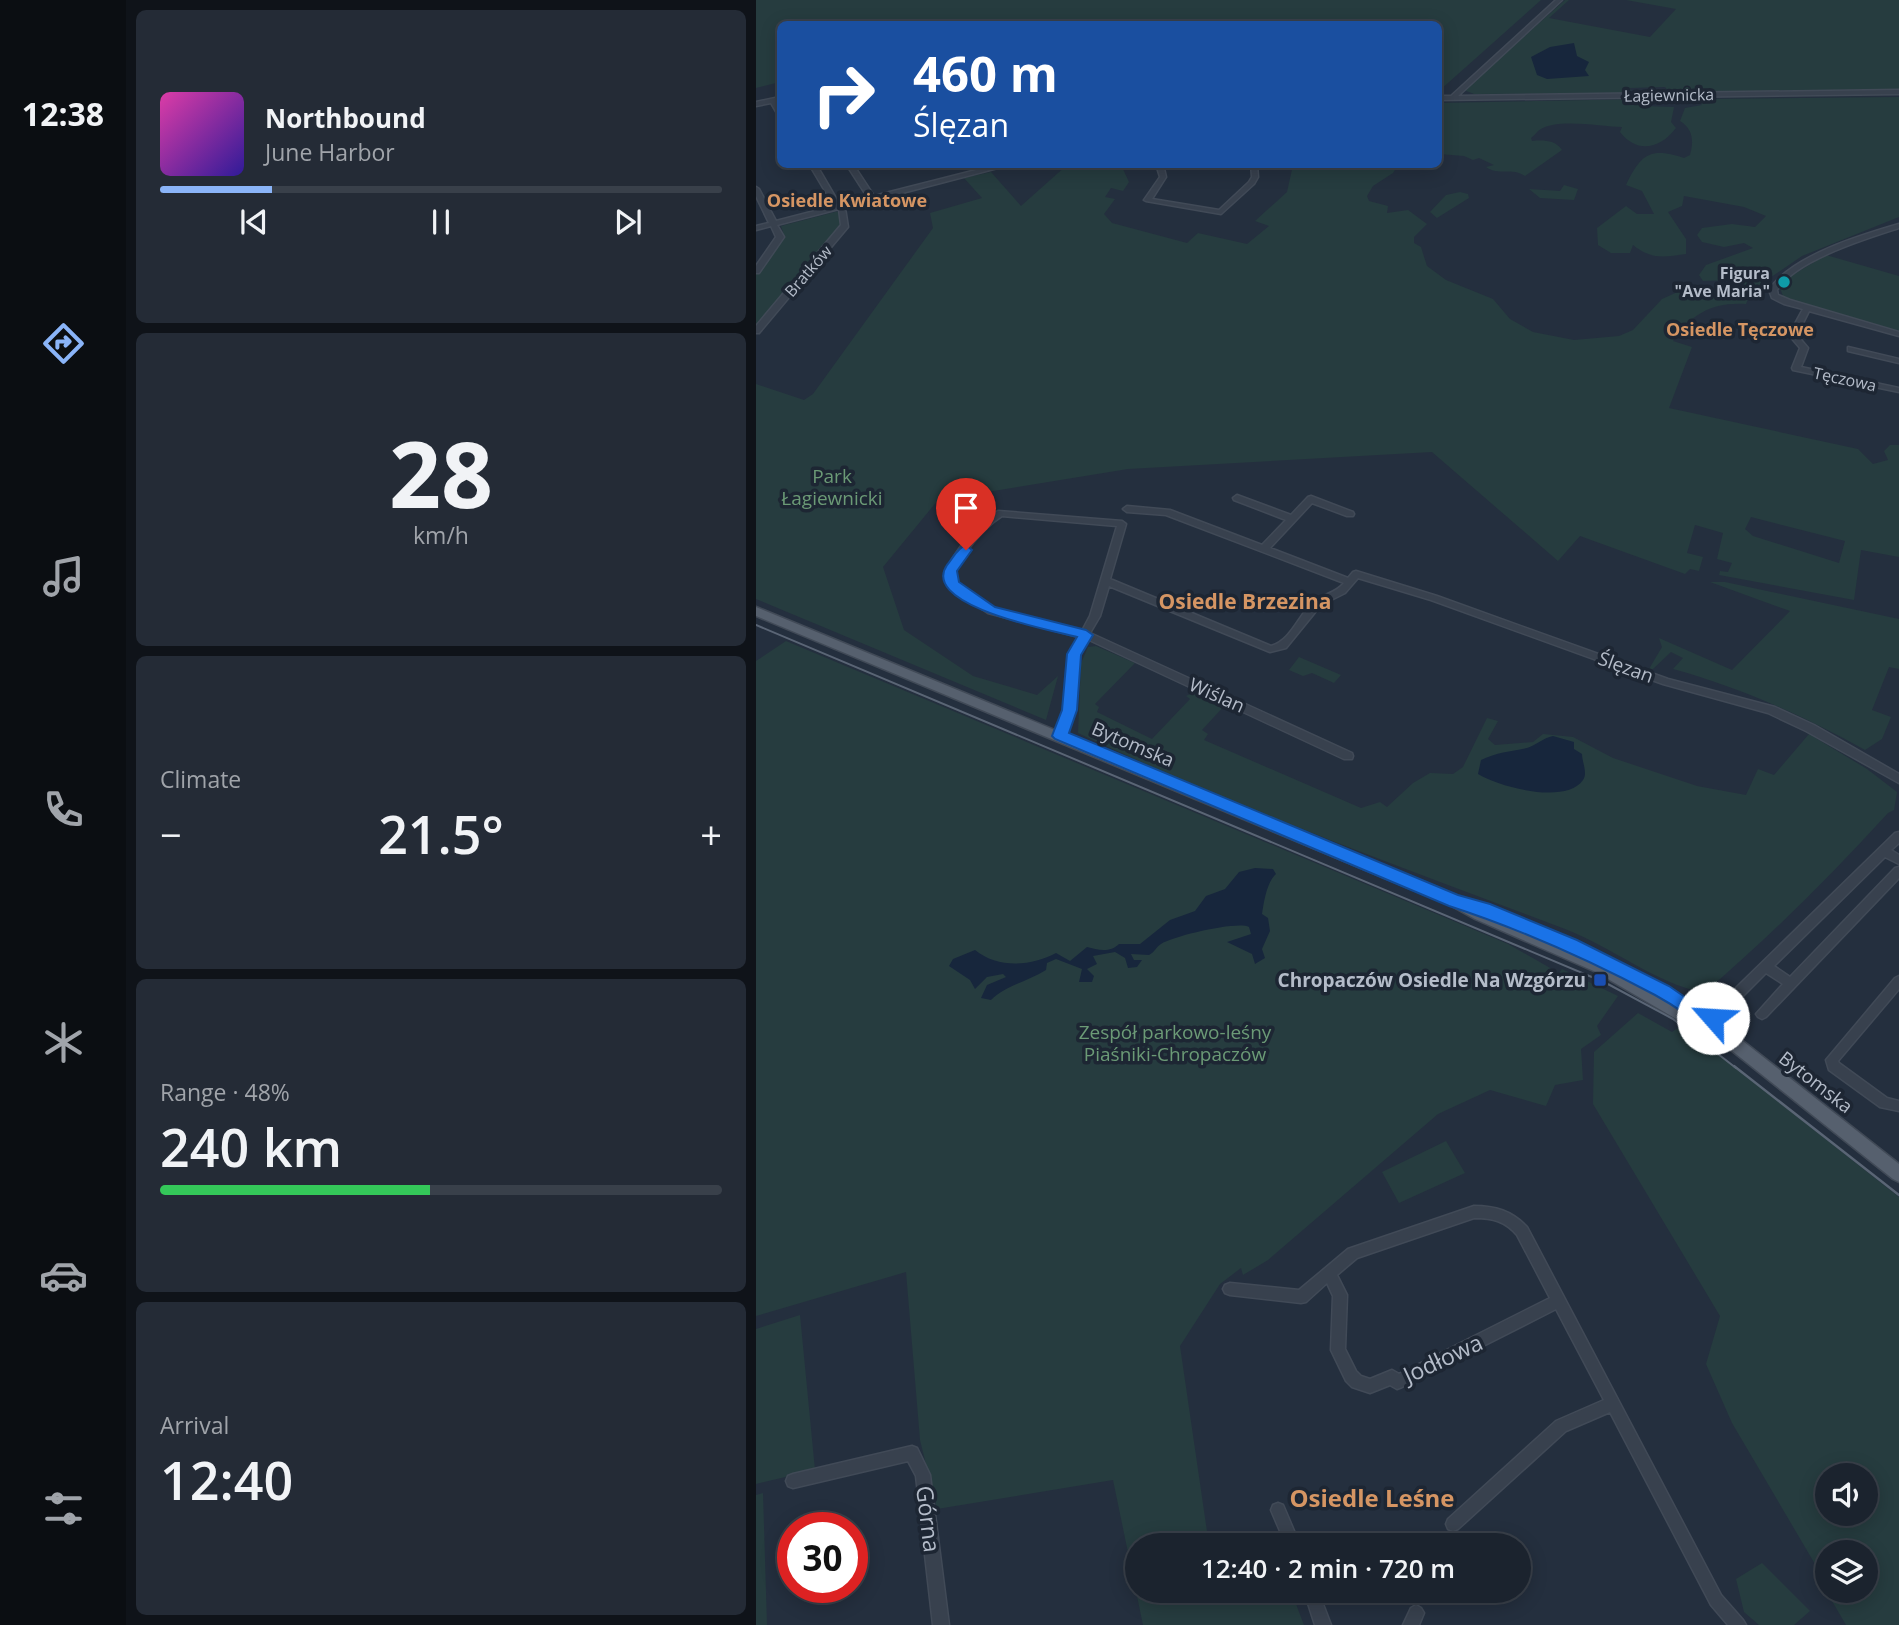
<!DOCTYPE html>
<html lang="en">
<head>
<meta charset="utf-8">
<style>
  body { margin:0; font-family:"Open Sans",sans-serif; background:#242b36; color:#f1f3f6; height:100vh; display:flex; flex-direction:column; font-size:26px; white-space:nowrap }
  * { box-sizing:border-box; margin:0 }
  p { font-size:23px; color:#a0a4aa }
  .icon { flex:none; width:38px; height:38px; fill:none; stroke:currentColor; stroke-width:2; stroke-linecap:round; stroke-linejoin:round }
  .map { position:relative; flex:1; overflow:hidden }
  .drawer { display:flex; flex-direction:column; gap:10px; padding:10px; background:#0f1319; width:630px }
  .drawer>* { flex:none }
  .banner { position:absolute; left:21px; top:21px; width:665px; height:147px; border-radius:10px; box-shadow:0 4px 18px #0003,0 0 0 2px #39404a; background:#1a4fa0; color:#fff; overflow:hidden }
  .controls { position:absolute; left:1059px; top:1463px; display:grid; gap:14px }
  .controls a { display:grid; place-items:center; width:63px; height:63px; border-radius:50%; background:#1b232e; box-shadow:0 4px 18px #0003,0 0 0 2px #39404a; font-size:35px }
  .speed { position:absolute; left:21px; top:1512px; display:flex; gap:14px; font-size:35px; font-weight:700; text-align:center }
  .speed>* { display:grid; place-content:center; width:91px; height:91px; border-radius:50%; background:#1b232e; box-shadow:0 4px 18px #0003,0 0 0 2px #39404a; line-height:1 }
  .speed .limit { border:10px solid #d22; background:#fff; color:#111 }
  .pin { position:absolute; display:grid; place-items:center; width:60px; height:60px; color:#fff; margin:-72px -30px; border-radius:50% 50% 50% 0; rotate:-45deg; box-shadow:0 0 7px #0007 }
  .pin .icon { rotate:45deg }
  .me { position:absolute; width:77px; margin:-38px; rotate:296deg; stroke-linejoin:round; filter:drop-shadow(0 0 5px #0008) }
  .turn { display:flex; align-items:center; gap:24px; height:147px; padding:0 21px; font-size:32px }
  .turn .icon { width:91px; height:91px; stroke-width:2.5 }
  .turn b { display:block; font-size:49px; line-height:60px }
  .big { font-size:52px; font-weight:600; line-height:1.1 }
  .drawer .card { flex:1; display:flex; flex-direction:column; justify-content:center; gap:10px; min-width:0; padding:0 24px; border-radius:10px; background:#242b36 }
  .drawer .dial { align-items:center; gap:0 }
  .dial b { font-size:91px; line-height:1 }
  .song { display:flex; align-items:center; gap:21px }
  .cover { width:84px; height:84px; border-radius:10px; background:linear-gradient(135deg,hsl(320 70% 55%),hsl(250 70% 35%)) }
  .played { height:7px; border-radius:4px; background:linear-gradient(90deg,#8ab4f8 20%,#39404a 20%) }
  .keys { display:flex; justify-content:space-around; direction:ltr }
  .heat { display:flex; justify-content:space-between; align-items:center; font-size:38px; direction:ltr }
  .charge { height:10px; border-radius:5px; background:linear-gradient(90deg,#34c759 48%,#39404a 0) }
  .trip { position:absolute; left:369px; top:1533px; width:406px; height:70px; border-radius:35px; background:#1b232e; box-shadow:0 4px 18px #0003,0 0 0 2px #39404a; font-weight:600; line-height:70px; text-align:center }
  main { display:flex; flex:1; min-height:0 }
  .tab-bar { display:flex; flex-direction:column; width:126px; justify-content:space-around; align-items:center; background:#0b0e12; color:#a0a4aa }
  .tab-bar .icon { width:49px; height:49px }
  .tab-bar .on { color:#8ab4f8 }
  .tab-bar b { font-size:32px; color:#f1f3f6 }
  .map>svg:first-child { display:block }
  .green { fill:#263c3f; fill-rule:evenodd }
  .water { fill:#17263c }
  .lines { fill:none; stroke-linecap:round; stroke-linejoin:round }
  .minor-casing { stroke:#414a57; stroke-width:3 }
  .major-casing { stroke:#414a57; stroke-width:3 }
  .minor { fill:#38414e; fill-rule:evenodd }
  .major { fill:#56606e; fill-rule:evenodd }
  .tram-far1 { stroke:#5a6575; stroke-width:2 }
  .tram { stroke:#5a6575; stroke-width:2.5 }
  .route { fill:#1a73e8; stroke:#114b97; stroke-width:2 }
  .culture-dot { fill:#0f9aa8; stroke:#1d2633; stroke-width:2.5 }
  .transit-dot { fill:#1a4fb4; stroke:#1d2633; stroke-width:2.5 }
  .labels { text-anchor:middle; stroke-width:7; stroke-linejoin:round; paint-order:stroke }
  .far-street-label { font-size:16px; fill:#b4bcc9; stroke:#1d2633 }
  .far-poi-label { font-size:16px; font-weight:bold; fill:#b4bcc9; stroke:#1d2633; text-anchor:end }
  .far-neighbourhood-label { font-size:18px; font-weight:bold; fill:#d59563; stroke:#1d2633 }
  .park-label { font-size:19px; fill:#6b9a76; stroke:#1d2633 }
  .street-label { font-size:19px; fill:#b4bcc9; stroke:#1d2633 }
  .poi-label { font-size:19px; font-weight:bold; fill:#b4bcc9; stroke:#1d2633; text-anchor:end }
  .neighbourhood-label { font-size:21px; font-weight:bold; fill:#d59563; stroke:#1d2633 }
  .near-street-label { font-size:23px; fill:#b4bcc9; stroke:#1d2633 }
  .near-neighbourhood-label { font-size:24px; font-weight:bold; fill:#d59563; stroke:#1d2633 }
</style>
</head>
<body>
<main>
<nav class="tab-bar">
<b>12:38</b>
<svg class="icon on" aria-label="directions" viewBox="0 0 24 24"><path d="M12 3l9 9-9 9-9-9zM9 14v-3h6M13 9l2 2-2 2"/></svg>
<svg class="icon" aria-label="music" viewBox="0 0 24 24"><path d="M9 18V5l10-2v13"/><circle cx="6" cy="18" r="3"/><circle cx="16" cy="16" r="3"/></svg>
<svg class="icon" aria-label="phone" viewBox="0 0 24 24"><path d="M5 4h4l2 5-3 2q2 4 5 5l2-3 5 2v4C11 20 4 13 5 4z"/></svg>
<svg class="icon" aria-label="climate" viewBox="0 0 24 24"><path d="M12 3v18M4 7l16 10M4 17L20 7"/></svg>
<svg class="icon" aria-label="car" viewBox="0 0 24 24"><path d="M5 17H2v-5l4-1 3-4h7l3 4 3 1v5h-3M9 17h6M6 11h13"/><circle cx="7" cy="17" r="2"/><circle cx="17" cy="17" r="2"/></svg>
<svg class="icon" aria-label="filters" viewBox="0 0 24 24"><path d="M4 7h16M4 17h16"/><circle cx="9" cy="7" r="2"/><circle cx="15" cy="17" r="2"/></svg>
</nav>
<section class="drawer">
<div class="card">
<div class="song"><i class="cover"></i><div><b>Northbound</b><p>June Harbor</p></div></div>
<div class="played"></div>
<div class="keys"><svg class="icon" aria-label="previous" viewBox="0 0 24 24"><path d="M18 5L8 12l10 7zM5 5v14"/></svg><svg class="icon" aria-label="pause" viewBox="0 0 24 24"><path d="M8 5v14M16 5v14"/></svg><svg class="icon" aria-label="next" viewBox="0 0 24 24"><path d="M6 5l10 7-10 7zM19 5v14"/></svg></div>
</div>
<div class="card dial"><b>28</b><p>km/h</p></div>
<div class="card"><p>Climate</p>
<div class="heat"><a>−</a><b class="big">21.5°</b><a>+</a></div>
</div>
<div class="card"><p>Range · 48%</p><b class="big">240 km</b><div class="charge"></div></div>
<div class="card"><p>Arrival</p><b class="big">12:40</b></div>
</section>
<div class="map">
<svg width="1143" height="1625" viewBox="0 0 1143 1625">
  <rect width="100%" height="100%" fill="#242f3e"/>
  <path class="green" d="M0,0H785L683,91L682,24H24V82L0,88Z
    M809,0H813L793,18L894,37L920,9L870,0H1143V89L914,93L909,87L874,88L875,93L718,94L708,90Z
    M1143,97V217L1046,256L1008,282L1007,298L993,297L990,304C956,302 937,313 917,341L936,347L913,408L1102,449L1117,464L1132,460L1128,451L1134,445H1143V557L1105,550L1098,600L963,575L964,571L972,572L976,563L961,559L967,533L939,525L931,553L947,557L943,571L934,569L929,574L824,536L802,561L676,452L372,469L182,500L127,567L148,630L217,676L281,695L302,676L290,720L0,599V384L48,400L57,394L177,228L174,213L226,198L208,178L235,172L265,206L311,165H365L373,182L367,191L355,188L349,197L359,199L348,214L356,223L431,243L442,233L491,244L513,226L499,221L531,192L537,165H642L637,173L617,186L611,196L613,201L632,206L631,213L652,210L671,224L658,237V243L665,247L671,266L690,280L737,299L754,319L777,332L818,340L863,336L877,330L906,299L926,290L955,294L959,285L976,286V280L947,281L943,275L950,265L997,248L988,243L968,247L946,242L941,235L946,228L976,224L999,227L1010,216L988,207L928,196L926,206L912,212L930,239V254C908,257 896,260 877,245L874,253H855L842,245L841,228L870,206L881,214H898L886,191L870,185C885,154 894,147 928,158L934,155C938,141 937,129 924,121L929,108L946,105L941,99ZM995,517L1089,541L1083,563L997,536L989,529Z
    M886,99L890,101L876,102L885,106L918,107L915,122L920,128C904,149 881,154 864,132L866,127C845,127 800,117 782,131C780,133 778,136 775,138L776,141C788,140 799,140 806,150L769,176C756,167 742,176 730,167L738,165L723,158L717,160L708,156L683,154V103Z
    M808,185L822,189L818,200L784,198L773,189L804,191Z
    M704,192L712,194L713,198L681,218L674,212L690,195Z
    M83,211L89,220L0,331V271L27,232L25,226Z
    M1070,255L1143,276V332L1038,302L1027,296L1024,288L1035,276Z
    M954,582H969L1143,619V669L1133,667L1116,710L1135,717L1126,739L1109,750C1048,716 983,687 917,669L927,658L915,652L897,669H893L906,647L903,638L976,670L1034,611Z
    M30,641L752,944L803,973L806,969L862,996L841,1026L845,1035L825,1049L827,1080L799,1085L790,1106L734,1090L682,1114L512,1260L487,1275L485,1268L464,1284L424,1346L453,1545H382V1591H535L548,1625H387L357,1480L181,1509L164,1440L150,1272L0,1316V661Z
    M340,646L379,663L339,704L343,707L341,712L396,739L434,699L430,696L441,691L470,704L446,730L452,734L448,740L605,808L624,802L631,807L657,783L674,773L697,774L707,767L731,718L742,721L732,739L739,745L777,742L787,734L817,737L857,758L941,786L990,795L1002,769L1018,775L1053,734L1111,769L1141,792L1138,810L1132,813C1074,877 1014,936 948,993C897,982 858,948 809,929C646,867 480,808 322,733L325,663L332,647Z
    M543,657L585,675L578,683L556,673L547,676L533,670Z
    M882,1013L916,1032L923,1027L943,1039L1143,1197V1625H1090L1069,1589L1066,1576L976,1423L950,1364L964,1316L837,1104L838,1052ZM1071,1475H1110V1514H1071ZM1071,1552H1110V1591H1071Z
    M690,1141L709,1173L643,1203L626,1172Z
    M44,1315L59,1470L0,1484V1329Z
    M7,1493L11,1625H0V1495Z
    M1006,1563L1054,1611L1038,1625H1003L988,1612L980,1579Z"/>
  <path class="water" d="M818,43L821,56L833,62L829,70L833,76L791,79L781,75L775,57L794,47Z
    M797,736L818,742V749L826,754C826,762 832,773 827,780C810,805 743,787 722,774L725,760C741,752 754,752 771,748C780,745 787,738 797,736Z
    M499,868L517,869L520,874C511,882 508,901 506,914L512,918L514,931L506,949L509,958L499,964L496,954L471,942L495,934L493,927C481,921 418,936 405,944C400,947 399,952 393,955L375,954L378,960H386L381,967L372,968L369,958L359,952L337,956L341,964L331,969L338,976L336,982H323L326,969L300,959L291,963L290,970C271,982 250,985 235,1000L225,998L231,985L250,977L247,974L231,977L219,989L214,980L193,966L197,959L219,950C242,969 276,966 300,953L314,961L331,947C342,950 354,953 363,944H384L414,920L439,911L450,896L469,889L483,872Z"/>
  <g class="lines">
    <g class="minor-casing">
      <path id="minor" d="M800,0H806L702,96L1143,90V94L682,100V96H695Z
        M24,97V101L21,102L24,109V116L22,115L15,103L0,106V102Z
        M53,164H60L84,205L112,198L90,164H97L118,196L244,164H257L89,208L92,227L3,333H0V326L85,225L83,209L21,225L28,237L3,273H0V266L20,237L15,226L0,230V226L13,223L0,196V187L3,189L20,221L78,206Z
        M400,164H407L410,177L396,199L463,210L493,182L496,177L495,164H501L502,177L498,184L465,214L390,201L388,200L404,177Z
        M1143,224V228C1109,239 1040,260 1021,290L1022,295L1034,300L1143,332V336L1053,311L1041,335L1052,348L1045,367L1143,388V392L1037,370L1036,368L1044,348L1033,335L1047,309L1028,304L1016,298L1013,290C1035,256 1105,235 1143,224Z
        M1092,347L1143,359V363L1092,351Z
        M481,495L535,515L552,497L555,496L597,512L598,514L597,516H591L556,503L514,548L592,578L597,572L600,571L681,596L912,679L1019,707L1058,725L1143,774V783L1050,731L1012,713L907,684L675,600L602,578L589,593L565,605L530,648L514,652L353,586L344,616L334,633L596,753L597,756L596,759H588L331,639L323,655L319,710L309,735L304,739L299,735L309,710L313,655L323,637L232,613L195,588L188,576C198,551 219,525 242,511L366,521L370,524L354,579L515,646C535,641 543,614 558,601C568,594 580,593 588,583L410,515L371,512L367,509L371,506L414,510L506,545L530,520L478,500L477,498ZM246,516L361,526L334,616L326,631L238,609L202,584L198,576C206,553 226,529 246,516Z
        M1143,832V843L1135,850L1143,855V864L1129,857L1018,966L1034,977L1139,868L1143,867V878L1010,1017L1006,1019L1002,1017L1000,1014L1027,984L1010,973L955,1028L951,1029L947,1028L945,1024L947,1020L1139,833Z
        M1143,976V989L1082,1061L1083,1063L1131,1098L1143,1101V1111L1124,1107L1073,1070L1070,1060L1139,978Z
        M718,1206C739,1206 756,1211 771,1227L965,1595L987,1620L990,1625H972L955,1605L854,1412L810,1431L702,1529L697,1531L692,1529L690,1524L692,1519L800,1421L848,1400L800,1309L646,1387L641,1389L634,1385L614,1393L596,1387L590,1381L575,1350L577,1296L571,1283L550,1302L545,1303L474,1295L469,1293L467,1289L469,1285L474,1283L543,1290L592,1249ZM718,1218C737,1218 749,1221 761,1235L794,1298L643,1374L636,1370L614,1379L605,1376L600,1371L589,1349L591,1295L581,1275L601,1258Z
        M156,1446L161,1448L174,1475L193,1625H177L160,1476L152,1461L37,1488L32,1486L30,1481L32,1476L37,1474Z
        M522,1503L527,1505L544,1545H530L515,1510L517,1505Z
        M548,1591H562L575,1625H559Z
        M660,1605L665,1608L668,1613L663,1625H647L655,1608Z"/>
    </g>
    <g class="major-casing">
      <path id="major" d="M0,607L704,897L729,911L850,964L939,1014L945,1010L950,1012L1143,1164V1182L1137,1179L951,1031L934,1027L840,972L719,919L694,905L0,616Z"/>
    </g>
    <use href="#minor" class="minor"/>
    <use href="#major" class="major"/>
    <path class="tram-far1" d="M0,625L850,983L917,1019L980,1068"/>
    <path class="tram" d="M978,1066L1143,1195"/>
  </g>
  <path class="route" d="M210,545L216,550L201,571L203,582L239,607L330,630L337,635L325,655L321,710L313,733L702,895L734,904L821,940L913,986L952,1013H963L966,1018L957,1029L951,1032C942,1028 939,1020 931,1015C921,1008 910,1001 899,995C833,960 764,929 693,906L299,739L296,736L306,710L311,654L321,637C298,631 163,606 191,565C197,558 201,548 210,545Z"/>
  <circle class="culture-dot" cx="1028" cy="282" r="7"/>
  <rect class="transit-dot" x="837" y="973" width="14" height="14" rx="3.5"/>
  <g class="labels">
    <g class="far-street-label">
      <text transform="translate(913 95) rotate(-1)" y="6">Łagiewnicka</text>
      <text transform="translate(52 271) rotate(-49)" y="6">Bratków</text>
      <text transform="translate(1089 379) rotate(12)" y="6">Tęczowa</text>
    </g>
    <g class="far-poi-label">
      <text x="1014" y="279">Figura<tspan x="1014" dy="18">"Ave Maria"</tspan></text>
    </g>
    <g class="far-neighbourhood-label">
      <text x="91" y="207">Osiedle Kwiatowe</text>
      <text x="984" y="336">Osiedle Tęczowe</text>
    </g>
    <g class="park-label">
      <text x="76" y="483">Park<tspan x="76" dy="22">Łagiewnicki</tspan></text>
      <text x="419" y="1039">Zespół parkowo-leśny<tspan x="419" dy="22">Piaśniki-Chropaczów</tspan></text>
    </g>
    <g class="street-label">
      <text transform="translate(870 667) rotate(20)" y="7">Ślęzan</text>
      <text transform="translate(461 695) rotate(24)" y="7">Wiślan</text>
      <text transform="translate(377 744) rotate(23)" y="7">Bytomska</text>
      <text transform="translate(1060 1082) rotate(38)" y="7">Bytomska</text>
    </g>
    <g class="poi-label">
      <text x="830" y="987">Chropaczów Osiedle Na Wzgórzu</text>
    </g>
    <g class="neighbourhood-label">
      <text x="489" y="609">Osiedle Brzezina</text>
    </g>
    <g class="near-street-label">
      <text transform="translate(687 1359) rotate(-25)" y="8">Jodłowa</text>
      <text transform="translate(172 1519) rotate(83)" y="8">Górna</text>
    </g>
    <g class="near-neighbourhood-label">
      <text x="616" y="1507">Osiedle Leśne</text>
    </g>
  </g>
</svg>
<div class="controls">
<a><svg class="icon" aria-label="sound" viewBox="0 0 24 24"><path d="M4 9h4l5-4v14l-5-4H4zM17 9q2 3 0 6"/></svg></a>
<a><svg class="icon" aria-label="layers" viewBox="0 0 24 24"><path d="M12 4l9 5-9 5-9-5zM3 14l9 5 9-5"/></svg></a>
</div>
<div class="speed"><div class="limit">30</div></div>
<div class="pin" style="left:210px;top:550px;background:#d93025"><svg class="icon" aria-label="arrive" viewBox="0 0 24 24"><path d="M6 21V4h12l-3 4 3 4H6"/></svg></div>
<svg class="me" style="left:957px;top:1018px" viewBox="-20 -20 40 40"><circle r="19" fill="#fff"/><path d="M0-13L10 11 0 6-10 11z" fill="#1a73e8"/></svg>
<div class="trip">12:40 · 2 min · 720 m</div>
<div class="banner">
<div class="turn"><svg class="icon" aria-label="right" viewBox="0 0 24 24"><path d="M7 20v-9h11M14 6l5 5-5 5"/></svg><div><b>460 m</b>Ślęzan</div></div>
</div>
</div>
</main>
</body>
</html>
